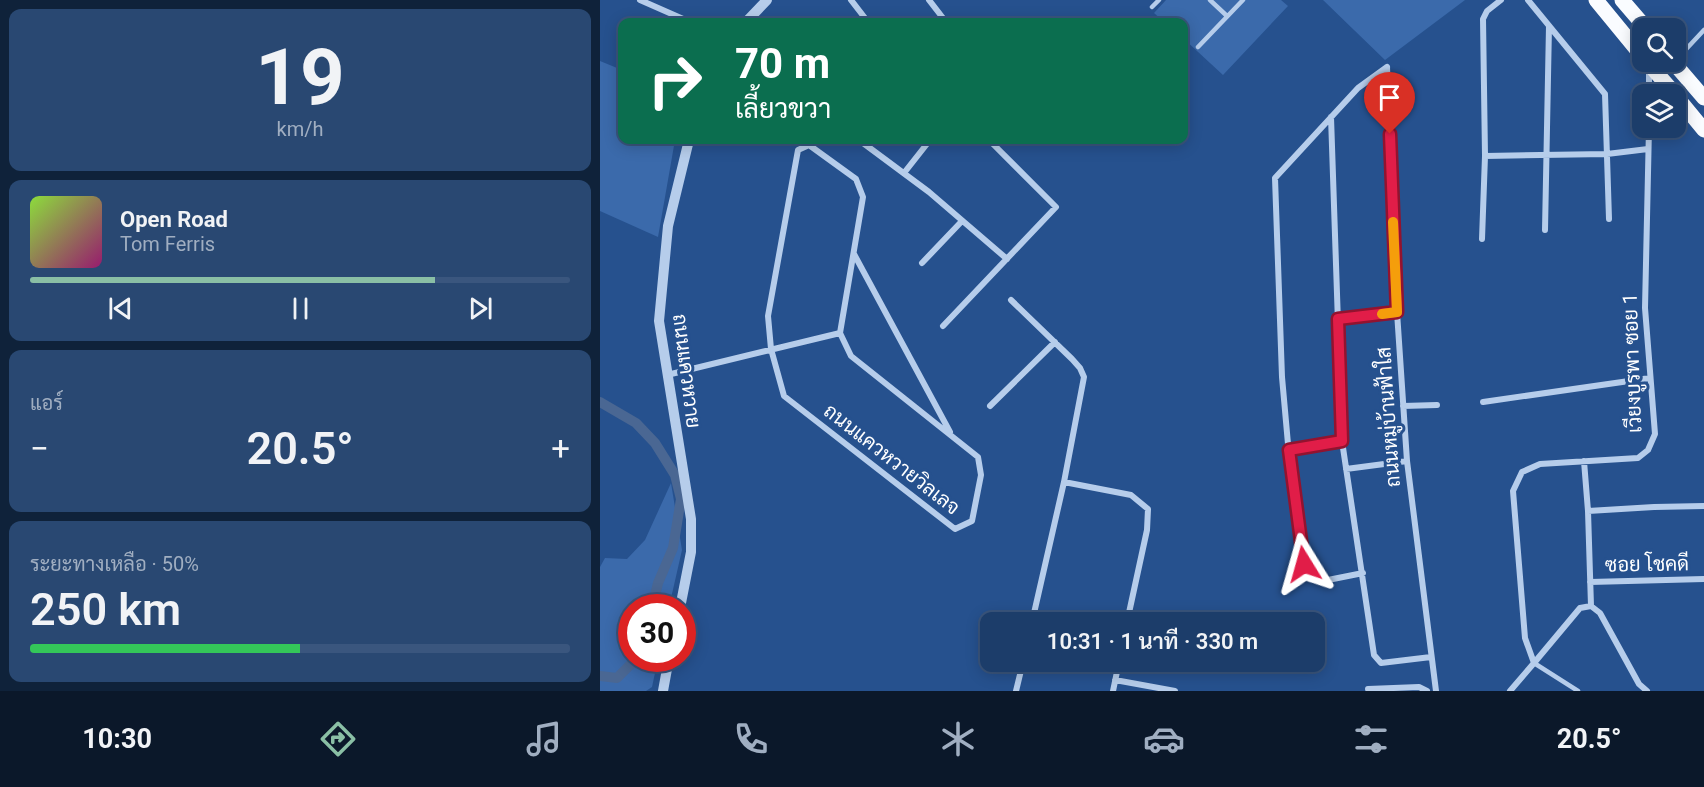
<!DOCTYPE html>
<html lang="th">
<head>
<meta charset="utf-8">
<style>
  body { margin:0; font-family:Roboto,Sarabun,sans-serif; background:#294872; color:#f1f3f6; height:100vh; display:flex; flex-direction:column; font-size:22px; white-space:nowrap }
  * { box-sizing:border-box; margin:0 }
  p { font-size:20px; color:#a0aec1 }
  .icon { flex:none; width:33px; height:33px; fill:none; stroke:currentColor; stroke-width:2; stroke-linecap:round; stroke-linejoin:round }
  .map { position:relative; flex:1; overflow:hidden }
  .panel { display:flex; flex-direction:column; gap:9px; padding:9px; background:#0f223a; width:600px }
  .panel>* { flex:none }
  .hud { position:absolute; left:18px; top:18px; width:570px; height:126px; border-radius:12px; box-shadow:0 3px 15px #0003,0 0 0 2px #3a567e; background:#0b6e4f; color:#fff; overflow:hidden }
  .controls { position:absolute; left:1032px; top:18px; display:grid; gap:12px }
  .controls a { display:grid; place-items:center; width:54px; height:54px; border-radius:12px; background:#1c3d6a; box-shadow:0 3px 15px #0003,0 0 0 2px #3a567e; font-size:30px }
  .speed { position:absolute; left:18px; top:594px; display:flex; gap:12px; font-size:30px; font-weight:700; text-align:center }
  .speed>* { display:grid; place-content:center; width:78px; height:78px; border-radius:50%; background:#1c3d6a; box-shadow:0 3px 15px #0003,0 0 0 2px #3a567e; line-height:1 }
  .speed .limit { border:9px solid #d22; background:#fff; color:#111 }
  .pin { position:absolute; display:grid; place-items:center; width:51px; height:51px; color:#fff; margin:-62px -26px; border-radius:50% 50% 50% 0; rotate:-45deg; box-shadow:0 0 6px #0007 }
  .pin .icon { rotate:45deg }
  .me { position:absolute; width:66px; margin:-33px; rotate:352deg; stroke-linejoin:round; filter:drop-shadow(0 0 4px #0008) }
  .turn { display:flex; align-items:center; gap:21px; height:126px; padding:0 18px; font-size:27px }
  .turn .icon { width:78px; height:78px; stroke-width:2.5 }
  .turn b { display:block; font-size:42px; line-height:51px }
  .big { font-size:45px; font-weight:600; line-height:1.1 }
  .panel .widget { flex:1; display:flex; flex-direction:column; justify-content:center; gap:9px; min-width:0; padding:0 21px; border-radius:12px; background:#294872 }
  .panel .dial { align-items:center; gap:0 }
  .dial b { font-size:78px; line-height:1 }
  .song { display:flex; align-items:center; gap:18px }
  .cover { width:72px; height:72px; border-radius:9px; background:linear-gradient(135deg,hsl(90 70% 55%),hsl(320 70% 35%)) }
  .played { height:6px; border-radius:3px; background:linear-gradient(90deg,#8abfa5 75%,#3a567e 75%) }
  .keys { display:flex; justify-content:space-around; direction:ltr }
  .heat { display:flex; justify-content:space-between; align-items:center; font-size:33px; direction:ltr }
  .charge { height:9px; border-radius:4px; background:linear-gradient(90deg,#34c759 50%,#3a567e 0) }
  .trip { position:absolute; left:380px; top:612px; width:345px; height:60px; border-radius:12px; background:#1c3d6a; box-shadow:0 3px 15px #0003,0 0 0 2px #3a567e; font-weight:600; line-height:60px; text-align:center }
  .tab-bar { display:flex; height:96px; justify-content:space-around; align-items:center; background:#0b182a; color:#a0aec1 }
  .tab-bar .icon { width:42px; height:42px }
  .tab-bar .on { color:#8abfa5 }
  .tab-bar b { font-size:27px; color:#f1f3f6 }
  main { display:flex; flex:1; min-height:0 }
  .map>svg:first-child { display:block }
  .green { fill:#3b6aab }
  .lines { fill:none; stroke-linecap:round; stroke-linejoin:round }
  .canal { stroke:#4a6793; stroke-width:10 }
  .service { stroke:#b6cdeb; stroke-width:4.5 }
  .minor { stroke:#b6cdeb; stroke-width:6 }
  .tertiary { stroke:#b6cdeb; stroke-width:10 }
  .primary { stroke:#fafcff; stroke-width:15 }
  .route-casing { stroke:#92132f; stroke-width:15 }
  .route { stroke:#e11d48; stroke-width:10 }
  .slow { stroke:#f59e0b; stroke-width:10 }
  .labels { text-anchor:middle; stroke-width:6; stroke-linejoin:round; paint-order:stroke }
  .street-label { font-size:20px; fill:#fff; stroke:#26518e }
</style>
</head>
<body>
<main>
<section class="panel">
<div class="widget dial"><b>19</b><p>km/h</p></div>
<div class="widget">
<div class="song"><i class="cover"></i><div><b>Open Road</b><p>Tom Ferris</p></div></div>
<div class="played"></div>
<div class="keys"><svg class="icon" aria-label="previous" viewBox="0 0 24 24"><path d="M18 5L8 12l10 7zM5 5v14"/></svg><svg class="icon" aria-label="pause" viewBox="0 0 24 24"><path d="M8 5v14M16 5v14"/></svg><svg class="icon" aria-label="next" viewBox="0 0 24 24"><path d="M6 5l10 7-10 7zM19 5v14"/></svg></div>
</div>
<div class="widget"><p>แอร์</p>
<div class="heat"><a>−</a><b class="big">20.5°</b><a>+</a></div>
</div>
<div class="widget"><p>ระยะทางเหลือ · 50%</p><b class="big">250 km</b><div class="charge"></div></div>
</section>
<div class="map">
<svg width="1104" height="691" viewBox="0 0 1104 691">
  <rect width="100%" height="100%" fill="#26518e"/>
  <path class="green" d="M566,0H681L688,6L623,75L584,39V22H564L554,13Z
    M723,0H865L785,60Z
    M0,61L22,70V140H75L58,237L0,211Z
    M71,483L82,550L69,607L32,608V658L58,659L52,687L46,691H0V567L5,558L27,559L45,540Z"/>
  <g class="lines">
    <path class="canal" d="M0,402L36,423L55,443L75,475L81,499L73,548L58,583L52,608
      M0,676L17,678L37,658"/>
    <path class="service" d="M610,0L627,16
      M552,7L559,0
      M598,47L643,0
      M1076,60L1104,30
      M934,663L978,691"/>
    <path class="minor" d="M40,0L90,22
      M251,0L268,22
      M329,0L346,22
      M928,0L1005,94L1009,219
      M787,67L797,312L807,461L836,691
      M1049,94V68
      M731,117L742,441L774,655L781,663L831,657
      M259,140L329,192L407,259
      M209,145L256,179L263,197L240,333L251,356L378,457L381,475L372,521L355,529L184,396L171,349L168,316L198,150Z
      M885,156L1007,154L1048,149
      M304,173L330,140
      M945,230L949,26
      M882,239L885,156L883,19L887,11L901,0
      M254,254L350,432
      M322,263L362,221
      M411,300L472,359L480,368L484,377L464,482L432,622
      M738,319L797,312
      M343,326L456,207L389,140
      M67,375L240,333
      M883,402L1050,378
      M390,406L455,342
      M803,406L837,405
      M689,450L742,441
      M984,461L988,511L991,606
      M746,469L807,461
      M464,482L531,495L548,509L547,530L527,622
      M988,511L1054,507L1104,506
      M763,573L723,581L710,579L704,564L688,444L682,377L675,178L758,88L787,67
      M990,582L1104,579
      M934,663L980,608L991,606L1000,613L1039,684L1047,691
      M515,680L575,691
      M768,689L819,687L827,691
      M416,691L423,662
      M513,691L519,662
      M910,691L934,663L925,638L913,491L922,472L940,464L1038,458L1048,450L1055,434L1045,308L1049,128"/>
    <path class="tertiary" d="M146,22L167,0
      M80,608L91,552V519L59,321L68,226L89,140
      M63,691L69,658"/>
    <path class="primary" d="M996,0L1042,56
      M1022,0L1046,28
      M1047,62L1075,94
      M1073,62L1104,98
      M1076,96L1104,130"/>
  </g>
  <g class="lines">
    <g class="route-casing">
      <path id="route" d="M704,564L689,450L742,441L738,319L797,312L790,134"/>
    </g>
    <use href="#route" class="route"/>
    <path class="slow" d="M782,314L797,312L793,222"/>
  </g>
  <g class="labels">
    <g class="street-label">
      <text transform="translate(1032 363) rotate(-92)" y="7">เวียงบูรพา ซอย 1</text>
      <text transform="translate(87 371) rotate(83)" y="7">ถนนแควหวาย</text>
      <text transform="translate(788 417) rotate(-94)" y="7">ถนนหมู่บ้านฟ้าใส</text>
      <text transform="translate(292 459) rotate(38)" y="7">ถนนแควหวายวิลเลจ</text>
      <text transform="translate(1047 564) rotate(-1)" y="7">ซอย โชคดี</text>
    </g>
  </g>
</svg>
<div class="controls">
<a><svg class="icon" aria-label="search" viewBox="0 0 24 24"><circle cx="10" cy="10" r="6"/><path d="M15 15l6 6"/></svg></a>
<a><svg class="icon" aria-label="layers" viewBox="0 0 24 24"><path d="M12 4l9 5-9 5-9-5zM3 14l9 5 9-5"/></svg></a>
</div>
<div class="speed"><div class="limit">30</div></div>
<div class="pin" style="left:790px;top:134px;background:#d93025"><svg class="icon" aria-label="arrive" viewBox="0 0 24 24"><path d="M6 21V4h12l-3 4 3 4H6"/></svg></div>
<svg class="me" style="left:704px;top:564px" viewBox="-20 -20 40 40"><path d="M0-17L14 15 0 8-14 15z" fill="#e11d48" stroke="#fff" stroke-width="4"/></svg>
<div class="trip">10:31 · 1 นาที · 330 m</div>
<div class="hud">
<div class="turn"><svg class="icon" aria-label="right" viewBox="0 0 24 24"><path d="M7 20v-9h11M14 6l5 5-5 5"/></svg><div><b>70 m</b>เลี้ยวขวา</div></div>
</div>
</div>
</main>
<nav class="tab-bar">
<b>10:30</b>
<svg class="icon on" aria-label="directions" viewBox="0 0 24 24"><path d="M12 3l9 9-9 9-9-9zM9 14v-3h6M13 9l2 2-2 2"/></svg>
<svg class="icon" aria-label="music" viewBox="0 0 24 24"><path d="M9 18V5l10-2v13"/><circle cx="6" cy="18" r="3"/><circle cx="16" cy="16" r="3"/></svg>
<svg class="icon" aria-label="phone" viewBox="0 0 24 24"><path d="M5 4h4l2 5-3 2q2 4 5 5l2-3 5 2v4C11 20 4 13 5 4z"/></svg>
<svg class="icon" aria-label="climate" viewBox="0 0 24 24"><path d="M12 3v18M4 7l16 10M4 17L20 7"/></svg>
<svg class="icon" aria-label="car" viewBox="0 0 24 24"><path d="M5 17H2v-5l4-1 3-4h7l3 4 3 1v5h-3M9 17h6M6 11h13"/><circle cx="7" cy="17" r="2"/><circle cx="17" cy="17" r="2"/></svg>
<svg class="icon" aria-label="filters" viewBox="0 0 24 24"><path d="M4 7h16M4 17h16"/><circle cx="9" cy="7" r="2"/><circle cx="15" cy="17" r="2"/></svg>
<b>20.5°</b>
</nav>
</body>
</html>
